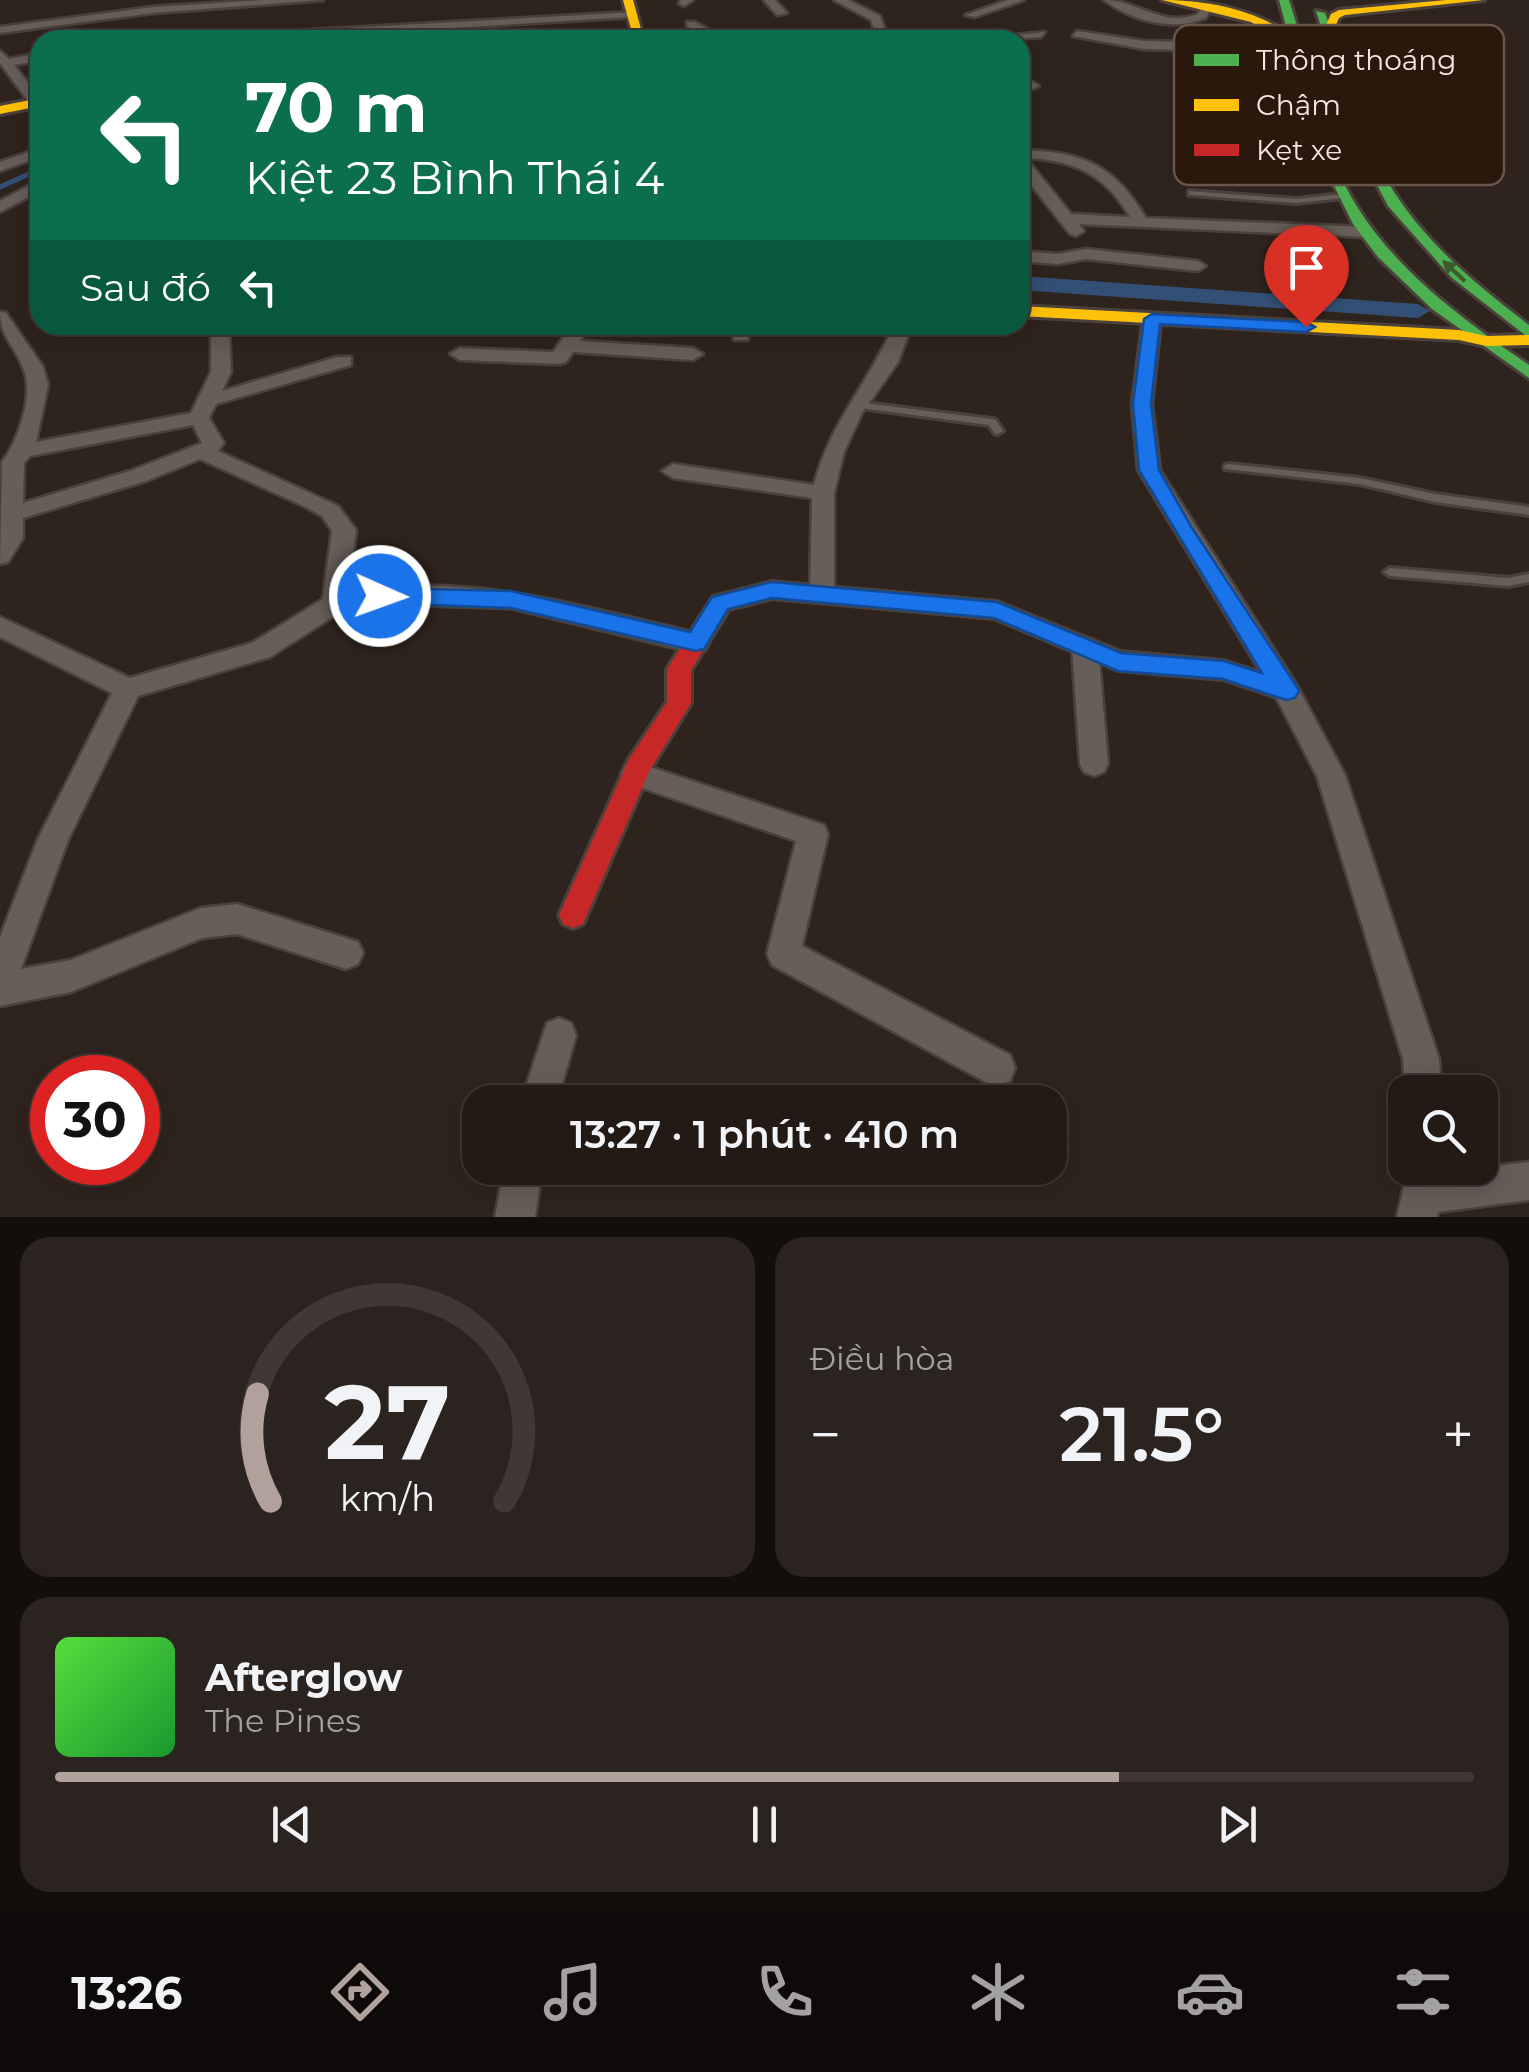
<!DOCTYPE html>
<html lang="vi">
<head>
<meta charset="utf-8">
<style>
  body { margin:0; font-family:Montserrat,sans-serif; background:#2b231f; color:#f1f3f6; height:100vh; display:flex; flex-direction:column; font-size:38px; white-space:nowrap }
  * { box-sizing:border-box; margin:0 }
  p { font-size:32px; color:#a3a1a1 }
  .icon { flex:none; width:55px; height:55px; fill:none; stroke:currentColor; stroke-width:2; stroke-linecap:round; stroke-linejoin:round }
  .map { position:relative; height:1217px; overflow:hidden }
  .side { display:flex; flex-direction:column; gap:20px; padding:20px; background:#130e0c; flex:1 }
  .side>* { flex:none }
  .guide { position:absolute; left:30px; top:30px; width:1000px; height:305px; border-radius:30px; box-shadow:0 5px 25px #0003,0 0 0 2px #403835; background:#0b6e4f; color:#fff; overflow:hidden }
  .buttons { position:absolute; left:1388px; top:1075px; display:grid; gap:20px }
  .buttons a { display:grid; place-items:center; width:110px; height:110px; border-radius:20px; background:#231a16; box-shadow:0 5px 25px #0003,0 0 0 2px #403835; font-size:50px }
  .speed { position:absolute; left:30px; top:1055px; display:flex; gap:20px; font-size:50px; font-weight:700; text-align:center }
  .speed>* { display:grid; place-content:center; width:130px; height:130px; border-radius:50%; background:#231a16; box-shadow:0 5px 25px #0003,0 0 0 2px #403835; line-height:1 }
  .speed .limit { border:15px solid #d22; background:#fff; color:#111 }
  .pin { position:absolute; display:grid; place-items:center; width:85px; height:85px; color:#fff; margin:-102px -42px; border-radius:50% 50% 50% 0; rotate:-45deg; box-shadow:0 0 10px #0007 }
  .pin .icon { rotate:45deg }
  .me { position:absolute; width:110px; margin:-55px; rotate:92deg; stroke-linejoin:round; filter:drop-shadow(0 0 8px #0008) }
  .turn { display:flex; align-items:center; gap:35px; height:210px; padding:0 50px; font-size:45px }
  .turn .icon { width:130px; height:130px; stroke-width:2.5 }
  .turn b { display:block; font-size:70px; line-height:85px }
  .then { display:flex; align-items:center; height:95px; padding:0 50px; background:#0003; gap:20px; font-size:38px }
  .big { font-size:75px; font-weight:600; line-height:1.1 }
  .side .card { flex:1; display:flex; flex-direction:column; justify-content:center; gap:15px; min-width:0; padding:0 35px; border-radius:30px; background:#2b231f }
  .side .dial { align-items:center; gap:0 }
  .dial svg { height:260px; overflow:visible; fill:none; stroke:#403835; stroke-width:7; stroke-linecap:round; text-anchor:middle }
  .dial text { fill:#f1f3f6; stroke:none }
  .song { display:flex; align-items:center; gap:30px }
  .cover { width:120px; height:120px; border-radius:15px; background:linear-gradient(135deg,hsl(110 70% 55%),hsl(130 70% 35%)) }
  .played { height:10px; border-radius:5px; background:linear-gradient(90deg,#b0a29b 75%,#403835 75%) }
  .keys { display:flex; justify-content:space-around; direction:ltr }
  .heat { display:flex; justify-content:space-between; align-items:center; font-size:55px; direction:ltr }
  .side .tiles { flex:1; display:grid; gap:20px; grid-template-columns:1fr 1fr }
  .card:last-child { grid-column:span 2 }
  .trip { position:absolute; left:462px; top:1085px; width:605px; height:100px; border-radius:30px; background:#231a16; box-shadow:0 5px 25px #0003,0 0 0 2px #403835; font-weight:600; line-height:100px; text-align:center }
  .dock { display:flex; height:160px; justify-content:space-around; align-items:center; background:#0e0a09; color:#a3a1a1 }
  .dock .icon { width:70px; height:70px }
  .dock .active { color:#b0a29b }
  .dock b { font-size:45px; color:#f1f3f6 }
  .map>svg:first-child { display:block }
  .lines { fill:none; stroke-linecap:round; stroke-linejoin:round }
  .stream { stroke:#325075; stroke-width:5 }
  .canal { fill:#325075; fill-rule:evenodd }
  .lane-casing { stroke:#4b413c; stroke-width:6 }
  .street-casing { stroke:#4b413c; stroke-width:5 }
  .fast-casing { stroke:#4b413c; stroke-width:6 }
  .slow-casing { stroke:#4b413c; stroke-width:6 }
  .jam-casing { stroke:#4b413c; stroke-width:6 }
  .lane { fill:#685e59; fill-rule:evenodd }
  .street { fill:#685e59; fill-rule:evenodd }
  .fast { fill:#4caf50; fill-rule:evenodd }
  .slow { fill:#ffc107; fill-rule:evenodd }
  .jam { fill:#c62828; fill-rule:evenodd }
  .oneway { fill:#3a5c2b }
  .route { fill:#1a73e8; stroke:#114b97; stroke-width:2.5 }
  .key { fill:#2b180c; stroke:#68564b; stroke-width:2.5 }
  .key-label { font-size:28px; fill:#f5e7df }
</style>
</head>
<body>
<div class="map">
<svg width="1529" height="1217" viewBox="0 0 1529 1217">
  <rect width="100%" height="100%" fill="#2f231d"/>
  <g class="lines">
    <path class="stream" d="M0,187L40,169"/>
    <path class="canal" d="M1020,276L1418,304L1430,311L1418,318L1020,290Z"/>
    <g class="lane-casing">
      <path id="lane" d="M1235,56L1240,57L1201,85L1200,91H1196V83Z
        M1189,191L1296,199L1343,194L1347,196L1343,198L1296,203L1192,195H1189Z
        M857,402L992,419L996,420L1003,431L998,434L994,433L989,425L853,407V403Z
        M1229,464L1360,478L1435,494L1529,507V515L1435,502L1360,484L1225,469L1224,467L1225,465Z
        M1390,568L1508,578L1529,574V582L1508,586L1390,576L1384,572Z"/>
    </g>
    <g class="street-casing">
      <path id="street" d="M264,0H323L153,13L0,33V27L153,7Z
        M681,0H693L684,6L679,3Z
        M764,0H775L787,13L777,15Z
        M834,0H848L880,16L885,30L899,40C882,40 876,37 871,20Z
        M1008,0H1024L975,17L965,15Z
        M1104,0C1138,0 1161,28 1198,14L1203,4L1212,6L1206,18C1171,32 1133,21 1104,0Z
        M636,12L632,17L255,40H191L197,36Z
        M687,22H695L726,40H711L687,26Z
        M1077,31L1144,41L1190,42L1311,68L1305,72L1190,50L1144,49L1073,36Z
        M1045,32L1041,37L996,40L1002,36Z
        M0,51L9,59L40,53V61L14,65L40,98V105H31L0,63Z
        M1033,82L1039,86L1020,94V86Z
        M40,148V157L0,171V162Z
        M1020,150C1082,152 1113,163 1146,218L1366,227L1374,232L1366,237L1079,224L1084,231L1076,236L1070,234L1020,171ZM1026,158C1074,160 1105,174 1130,217L1071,214Z
        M40,180V191L0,212V201Z
        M1086,249L1198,261L1206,266L1198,271L1086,259L1058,264L1020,261V251L1058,254Z
        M0,312L6,313L43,367L48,385L36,442L191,413L211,372V325H229L231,372L222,391L337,357H351V365L216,404L209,418L224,443L218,451L338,506L356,530L349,592C466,571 583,607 696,633L705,636L709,643L705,650L696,653L511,608L380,604L342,611L270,657L138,696L68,840L21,969L71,960L201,908L237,904L358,942L363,953L358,964L346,969L237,934L202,938L71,992L0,1006V937L38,839L112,693L0,637V617L130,678L252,643L323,599L332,531L322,516L306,507L200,459L146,481L23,518V538L8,562L0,564L2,462C18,441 34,396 24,370C16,347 0,337 0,312ZM193,425L202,443L130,471L23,503L24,463L30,456Z
        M1152,314L1161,319L1152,404L1160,470L1296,684L1345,775L1439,1059L1441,1092H1405L1403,1059L1317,776L1276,697L1138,470L1132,404L1143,319Z
        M572,325H590L580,341L693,348L703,354L693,360L573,352L566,362L559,364L460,360L450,354L460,348L553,352Z
        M731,325H749L748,340H734Z
        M894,325H912L898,362L862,413L844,452L834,493V593L822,602L810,593L812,498L673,478L662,471L673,464L814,485C829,424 870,381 894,325Z
        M1085,637L1094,640L1098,647L1108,764L1104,772L1094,776L1084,772L1080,764L1072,647L1076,640Z
        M635,762L824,825L828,834L802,946L1010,1055L1015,1068L1010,1081L997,1086L984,1081L772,965L767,954L796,841L625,782L621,774L625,766Z
        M559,1018L571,1023L576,1035L557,1102H521L547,1023Z
        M1529,1162V1200L1438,1212L1437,1217H1397L1408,1168H1446L1445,1172Z
        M504,1168H542L535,1217H495Z"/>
    </g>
    <g class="fast-casing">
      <path id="fast" d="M1279,0H1289C1306,51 1314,105 1332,156C1367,250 1449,310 1529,365V378L1432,309L1378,257L1353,224L1320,157Z
        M1316,11L1325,13C1343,58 1353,106 1372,151C1404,225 1466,277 1529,325V338L1452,278L1388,206L1360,152Z
        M772,582L997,602L1121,652L1224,661L1295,684L1298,691L1295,698L1286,700L1223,679L1118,670L994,618L772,598L745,605L734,597L737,591Z"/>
    </g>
    <g class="slow-casing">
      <path id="slow" d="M623,0H633L644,40H634Z
        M1162,0C1212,0 1269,12 1306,48L1297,50L1251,22Z
        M1446,0H1484L1345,15L1339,18L1332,34L1323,32L1331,14L1339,10Z
        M40,98V106L0,114V106Z
        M1020,306L1459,330L1486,336L1529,335V345L1486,346L1459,340L1020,316Z"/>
    </g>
    <g class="jam-casing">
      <path id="jam" d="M745,589L756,597L753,603L729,609L691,670V703L649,772L583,924L573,928L563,924L559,915L629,759L667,702V669L713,597Z"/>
    </g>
    <use href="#lane" class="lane"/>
    <use href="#street" class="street"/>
    <use href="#fast" class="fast"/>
    <use href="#slow" class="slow"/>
    <use href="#jam" class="jam"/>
  </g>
  <defs><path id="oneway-solid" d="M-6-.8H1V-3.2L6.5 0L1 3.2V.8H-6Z" transform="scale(2.5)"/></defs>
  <use class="oneway" href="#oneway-solid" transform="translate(1454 271) rotate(-137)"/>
  <path class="route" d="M1152,314L1306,322L1315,327L1306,332L1160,324L1151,404L1159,470L1192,528L1295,684L1299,691L1295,698L1286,700L1223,679L1118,671L994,618L772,598L728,609L704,649L696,651L511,608L380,603L369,596L380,588L511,591L690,632L712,597L772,582L997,602L1121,653L1224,661L1262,673L1139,470L1133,404L1144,319Z"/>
  <rect x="1174" y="25" width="330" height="160" rx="15" class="key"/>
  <rect x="1194" y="54" width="45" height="12" fill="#4caf50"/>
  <rect x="1194" y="99" width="45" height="12" fill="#ffc107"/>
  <rect x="1194" y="144" width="45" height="12" fill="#c62828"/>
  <g class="key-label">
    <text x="1256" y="70">Thông thoáng</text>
    <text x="1256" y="115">Chậm</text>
    <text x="1256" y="160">Kẹt xe</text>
  </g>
</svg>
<div class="buttons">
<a><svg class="icon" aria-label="search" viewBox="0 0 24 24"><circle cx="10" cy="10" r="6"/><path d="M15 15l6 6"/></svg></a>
</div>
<div class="speed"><div class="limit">30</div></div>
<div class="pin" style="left:1306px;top:327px;background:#d93025"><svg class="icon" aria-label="arrive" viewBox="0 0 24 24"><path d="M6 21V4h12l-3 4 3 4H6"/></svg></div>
<svg class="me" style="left:380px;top:596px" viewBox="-20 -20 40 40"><circle r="17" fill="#1a73e8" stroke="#fff" stroke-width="3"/><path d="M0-11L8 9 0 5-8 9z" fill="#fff"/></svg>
<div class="trip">13:27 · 1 phút · 410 m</div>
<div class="guide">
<div class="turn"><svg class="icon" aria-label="left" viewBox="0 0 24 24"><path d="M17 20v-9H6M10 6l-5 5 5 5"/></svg><div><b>70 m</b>Kiệt 23 Bình Thái 4</div></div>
<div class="then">Sau đó<svg class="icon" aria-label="left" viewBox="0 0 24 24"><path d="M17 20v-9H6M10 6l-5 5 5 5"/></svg></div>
</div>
</div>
<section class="side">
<div class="tiles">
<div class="card dial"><svg viewBox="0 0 100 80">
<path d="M14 69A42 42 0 1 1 86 69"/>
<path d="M14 69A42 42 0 0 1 10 36" stroke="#b0a29b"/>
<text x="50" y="56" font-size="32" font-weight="700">27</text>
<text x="50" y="72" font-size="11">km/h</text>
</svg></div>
<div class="card"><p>Điều hòa</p>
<div class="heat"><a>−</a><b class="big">21.5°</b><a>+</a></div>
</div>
<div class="card">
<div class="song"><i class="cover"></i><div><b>Afterglow</b><p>The Pines</p></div></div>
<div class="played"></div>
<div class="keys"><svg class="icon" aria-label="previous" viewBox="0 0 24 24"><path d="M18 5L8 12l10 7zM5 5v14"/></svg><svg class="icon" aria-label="pause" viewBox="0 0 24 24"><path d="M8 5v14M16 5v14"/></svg><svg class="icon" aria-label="next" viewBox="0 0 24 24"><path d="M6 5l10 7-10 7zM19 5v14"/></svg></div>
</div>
</div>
</section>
<nav class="dock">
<b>13:26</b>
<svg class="icon active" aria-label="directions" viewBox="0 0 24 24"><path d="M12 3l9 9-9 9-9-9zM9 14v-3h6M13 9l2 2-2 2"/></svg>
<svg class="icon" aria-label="music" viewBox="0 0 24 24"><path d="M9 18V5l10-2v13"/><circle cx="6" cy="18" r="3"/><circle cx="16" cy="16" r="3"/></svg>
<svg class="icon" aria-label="phone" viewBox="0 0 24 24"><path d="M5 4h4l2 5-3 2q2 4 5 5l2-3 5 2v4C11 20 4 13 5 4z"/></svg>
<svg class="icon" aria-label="climate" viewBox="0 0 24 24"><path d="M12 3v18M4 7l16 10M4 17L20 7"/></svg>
<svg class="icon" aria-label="car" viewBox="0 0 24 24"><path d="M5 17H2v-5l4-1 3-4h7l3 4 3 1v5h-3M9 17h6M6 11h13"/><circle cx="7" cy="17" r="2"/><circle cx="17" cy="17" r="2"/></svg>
<svg class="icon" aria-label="filters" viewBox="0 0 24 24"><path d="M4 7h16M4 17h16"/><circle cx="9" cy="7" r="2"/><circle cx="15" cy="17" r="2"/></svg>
</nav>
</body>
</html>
